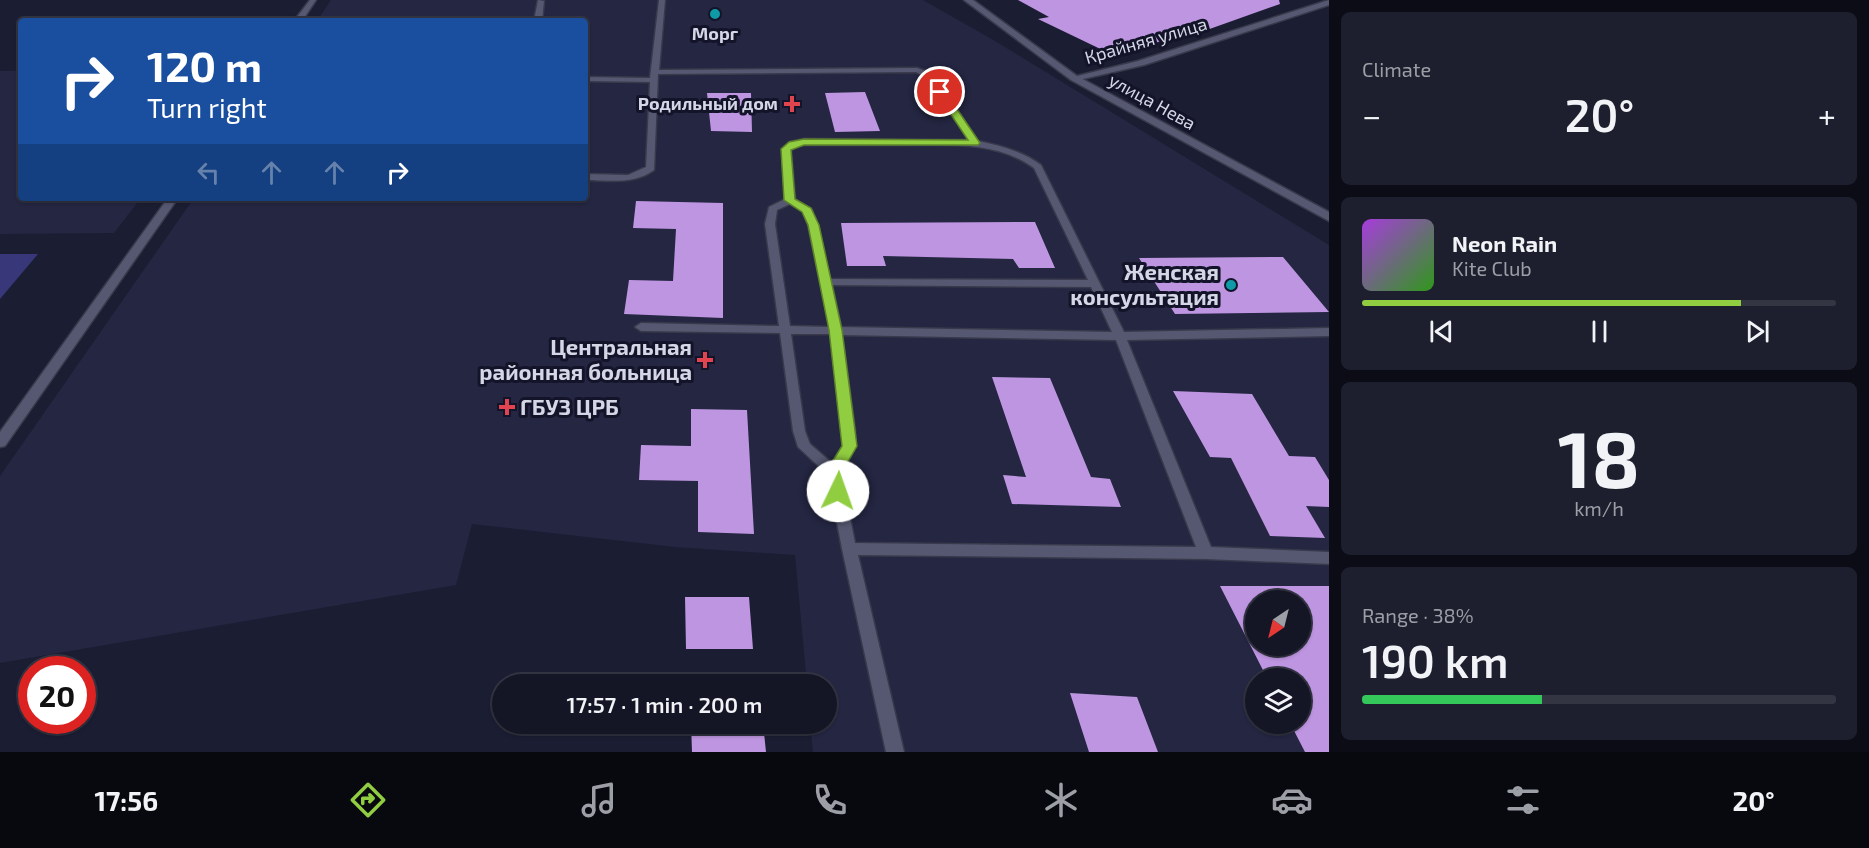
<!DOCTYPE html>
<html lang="en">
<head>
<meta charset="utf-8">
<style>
  body { margin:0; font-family:"Exo 2",sans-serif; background:#1d1f2e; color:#f1f3f6; height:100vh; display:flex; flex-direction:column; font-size:22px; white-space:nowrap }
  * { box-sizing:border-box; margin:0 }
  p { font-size:20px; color:#9d9fa7 }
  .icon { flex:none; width:33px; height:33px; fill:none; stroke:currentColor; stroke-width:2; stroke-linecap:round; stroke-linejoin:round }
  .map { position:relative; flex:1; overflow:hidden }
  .panel { display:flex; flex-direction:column; gap:12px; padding:12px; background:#0b0c15; width:540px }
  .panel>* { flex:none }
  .top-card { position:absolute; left:18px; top:18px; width:570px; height:183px; border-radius:6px; box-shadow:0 2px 4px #0004,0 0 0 2px #333543; background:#1a4fa0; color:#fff; overflow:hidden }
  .needle { width:39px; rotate:215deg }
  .fabs { position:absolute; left:1245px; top:590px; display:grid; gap:12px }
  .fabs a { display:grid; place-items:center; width:66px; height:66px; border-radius:50%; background:#141626; box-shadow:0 2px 4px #0004,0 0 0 2px #333543; font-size:30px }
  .speed { position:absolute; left:18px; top:656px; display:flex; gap:12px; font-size:30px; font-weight:700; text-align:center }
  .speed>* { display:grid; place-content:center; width:78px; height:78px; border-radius:50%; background:#141626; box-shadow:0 2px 4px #0004,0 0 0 2px #333543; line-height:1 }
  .speed .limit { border:9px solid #d22; background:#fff; color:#111 }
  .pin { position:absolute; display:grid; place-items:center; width:51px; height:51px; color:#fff; margin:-26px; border:3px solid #fff; border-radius:50%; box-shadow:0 2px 6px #0007 }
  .me { position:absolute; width:66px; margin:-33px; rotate:3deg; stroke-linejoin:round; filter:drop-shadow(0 0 4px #0008) }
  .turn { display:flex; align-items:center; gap:21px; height:126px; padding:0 30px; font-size:27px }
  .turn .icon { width:78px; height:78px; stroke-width:2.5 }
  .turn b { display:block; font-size:42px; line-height:51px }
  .lanes { display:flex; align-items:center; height:57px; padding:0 30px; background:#0003; justify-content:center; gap:30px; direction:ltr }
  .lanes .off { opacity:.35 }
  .big { font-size:45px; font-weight:600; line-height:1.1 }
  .panel .tile { flex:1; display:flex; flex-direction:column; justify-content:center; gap:9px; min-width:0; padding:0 21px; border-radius:9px; background:#1d1f2e }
  .panel .dial { align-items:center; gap:0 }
  .dial b { font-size:78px; line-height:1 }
  .song { display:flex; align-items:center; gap:18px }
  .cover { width:72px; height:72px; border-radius:9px; background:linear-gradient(135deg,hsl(280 70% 55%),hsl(110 70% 35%)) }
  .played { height:6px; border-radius:3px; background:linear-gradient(90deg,#91cd40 80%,#333543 80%) }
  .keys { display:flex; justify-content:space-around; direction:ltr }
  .heat { display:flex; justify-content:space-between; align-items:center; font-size:33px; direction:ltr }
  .charge { height:9px; border-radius:4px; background:linear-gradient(90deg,#34c759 38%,#333543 0) }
  .trip { position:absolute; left:492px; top:674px; width:345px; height:60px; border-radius:30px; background:#141626; box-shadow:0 2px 4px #0004,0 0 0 2px #333543; font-weight:600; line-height:60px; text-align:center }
  .menu { display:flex; height:96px; justify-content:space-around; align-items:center; background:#08090f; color:#9d9fa7 }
  .menu .icon { width:42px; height:42px }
  .menu .on { color:#91cd40 }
  .menu b { font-size:27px; color:#f1f3f6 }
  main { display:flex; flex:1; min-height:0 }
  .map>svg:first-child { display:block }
  .built { fill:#242642; fill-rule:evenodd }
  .green { fill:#38377a }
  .building { fill:#be95e0; fill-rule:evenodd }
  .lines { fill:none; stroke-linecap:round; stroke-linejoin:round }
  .lane-casing { stroke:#38394b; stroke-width:3 }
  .street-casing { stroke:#38394b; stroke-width:3 }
  .secondary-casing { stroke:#38394b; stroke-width:3 }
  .lane { fill:#565872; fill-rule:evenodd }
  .street { fill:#565872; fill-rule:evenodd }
  .secondary { fill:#565872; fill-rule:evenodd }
  .route { fill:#91cd40; stroke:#5e852a; stroke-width:1.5 }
  .culture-dot { fill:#0f9aa8; stroke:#131429; stroke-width:2 }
  .health-dot { fill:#e0444e; stroke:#131429; stroke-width:2 }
  .labels { text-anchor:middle; stroke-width:6; stroke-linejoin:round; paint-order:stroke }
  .far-poi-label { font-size:18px; font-weight:bold; fill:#d5d7e6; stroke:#131429 }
  .far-street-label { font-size:18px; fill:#d5d7e6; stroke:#131429 }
  .poi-label { font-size:22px; font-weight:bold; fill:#d5d7e6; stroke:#131429; text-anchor:end }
</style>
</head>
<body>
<main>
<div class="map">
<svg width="1329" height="752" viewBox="0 0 1329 752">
  <rect width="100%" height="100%" fill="#1b1d33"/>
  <path class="built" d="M331,0H923L995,41L1329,245V752H813L810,723H826V684H807L795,555L675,547L472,524L456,585L0,663V476L194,198H585V21H317ZM1256,600H1300V645H1256ZM1256,678H1300V723H1256Z
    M0,71H21V198H141L114,233L0,234Z"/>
  <path class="green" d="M0,254H38L0,299Z"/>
  <path class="building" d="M1018,0H1279L1280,4L1204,31L1198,29L1115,56L1038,19L1049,17Z
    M865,92L880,131L835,132L825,93Z
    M707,93H751L752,132L711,131Z
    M636,201L723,203V318L624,314L629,280L673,281L676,229L633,228Z
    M1035,222L1055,268H1019L1013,259L883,256L886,266H847L841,223Z
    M1283,257L1329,312L1175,314L1139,258Z
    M992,377L1050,378L1091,477L1110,479L1121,507L1012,504L1003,475L1026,477Z
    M1173,391L1252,394L1289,456L1315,457L1329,480V507L1306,506L1325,538L1270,536L1231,458L1210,457Z
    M691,409L747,410L754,534L698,532V481L639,480L641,445L691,446Z
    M1220,586H1329V752H1305L1290,723H1300V678H1267ZM1256,600H1300V645H1256Z
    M685,597H749L753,649H686Z
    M1070,693L1137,697L1158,752H1089Z
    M691,723H763L766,752H692Z"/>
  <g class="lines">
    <g class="lane-casing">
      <path id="lane" d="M310,0H316L302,21H294Z
        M538,0L544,1L542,21H534Z
        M659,0H665L659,70L917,68L932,73L978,141C1001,146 1022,151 1041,165L1124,332L1329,328V336L1127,340L1211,547L1329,552V564L1206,559L858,555L904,752H886L842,549L828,475L798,447L793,431L780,333L641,331L635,327L641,323L779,326L765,224L769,207L785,199L782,149L790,142L804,139L969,140L926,77L916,72L658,74L654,170C634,185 609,180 585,180V174L628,175L646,167L650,82L585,81V77L650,78ZM804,145C836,145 869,145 901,145C947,145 995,140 1034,168L1088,280L830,279L818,225L812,210L795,199L791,150L796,146ZM790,204L803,212L808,225L830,327L790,326L775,224L777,210ZM832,285L1091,287L1112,332L841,327ZM791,334H831L843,430V446L832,463L810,444L805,431ZM842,335L1116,340L1196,547L855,543L841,472L855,446V430Z
        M168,198H178L5,446L0,447V432Z"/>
    </g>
    <g class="street-casing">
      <path id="street" d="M1329,0V5L1144,65L1074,81L1069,78L1138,61Z"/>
    </g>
    <g class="secondary-casing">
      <path id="secondary" d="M964,0H973L1077,76L1329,212V221L1071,80Z"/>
    </g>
    <use href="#lane" class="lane"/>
    <use href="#street" class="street"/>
    <use href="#secondary" class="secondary"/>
  </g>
  <path class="route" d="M940,89L944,90L980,143L978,145H804L791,150L795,199L811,208L819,225L842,330L857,446L842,472L845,491L843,496L838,498L832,496L826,472L842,446L829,330L808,225L802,212L784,200L781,149L789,142L804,139L968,140L936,92Z"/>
  <g class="culture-dot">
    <circle cx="715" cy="14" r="6"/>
    <circle cx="1231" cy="285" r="6"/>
  </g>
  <g class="health-dot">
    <path d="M789 95h6v6h6v6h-6v6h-6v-6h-6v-6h6z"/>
    <path d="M702 351h6v6h6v6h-6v6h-6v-6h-6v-6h6z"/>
    <path d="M504 398h6v6h6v6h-6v6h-6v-6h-6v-6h6z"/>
  </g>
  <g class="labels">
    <g class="far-poi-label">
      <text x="715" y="40">Морг</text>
      <text x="778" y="110" text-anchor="end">Родильный дом</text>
    </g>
    <g class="far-street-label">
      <text transform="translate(1146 41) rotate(-16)" y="6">Крайняя улица</text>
      <text transform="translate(1152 102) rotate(29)" y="6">улица Нева</text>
    </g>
    <g class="poi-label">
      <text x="1219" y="280">Женская<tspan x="1219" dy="25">консультация</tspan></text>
      <text x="692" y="355">Центральная<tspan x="692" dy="25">районная больница</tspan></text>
      <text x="520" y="415" text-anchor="start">ГБУЗ ЦРБ</text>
    </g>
  </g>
</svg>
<div class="fabs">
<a><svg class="needle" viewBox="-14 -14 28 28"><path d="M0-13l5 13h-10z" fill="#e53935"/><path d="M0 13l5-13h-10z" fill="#9d9fa7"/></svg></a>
<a><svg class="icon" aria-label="layers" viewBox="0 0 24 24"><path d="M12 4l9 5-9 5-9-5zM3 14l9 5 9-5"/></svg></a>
</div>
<div class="speed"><div class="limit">20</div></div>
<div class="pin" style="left:940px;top:92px;background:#d93025"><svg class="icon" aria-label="arrive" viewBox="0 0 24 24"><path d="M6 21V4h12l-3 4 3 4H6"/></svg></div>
<svg class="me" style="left:838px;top:491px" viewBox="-20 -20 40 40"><circle r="19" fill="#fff"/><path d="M0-13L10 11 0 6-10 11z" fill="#91cd40"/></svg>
<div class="trip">17:57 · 1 min · 200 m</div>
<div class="top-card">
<div class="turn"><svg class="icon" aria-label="right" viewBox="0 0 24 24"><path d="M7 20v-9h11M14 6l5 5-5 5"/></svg><div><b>120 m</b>Turn right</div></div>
<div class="lanes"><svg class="icon off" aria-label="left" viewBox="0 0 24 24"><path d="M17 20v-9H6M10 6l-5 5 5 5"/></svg><svg class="icon off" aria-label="ahead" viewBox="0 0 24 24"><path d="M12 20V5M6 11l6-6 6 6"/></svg><svg class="icon off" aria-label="ahead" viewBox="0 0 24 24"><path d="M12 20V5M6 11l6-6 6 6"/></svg><svg class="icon" aria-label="right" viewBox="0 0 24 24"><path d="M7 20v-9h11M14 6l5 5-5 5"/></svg></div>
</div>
</div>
<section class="panel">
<div class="tile"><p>Climate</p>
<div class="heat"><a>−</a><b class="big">20°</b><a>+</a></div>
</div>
<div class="tile">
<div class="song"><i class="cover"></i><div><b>Neon Rain</b><p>Kite Club</p></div></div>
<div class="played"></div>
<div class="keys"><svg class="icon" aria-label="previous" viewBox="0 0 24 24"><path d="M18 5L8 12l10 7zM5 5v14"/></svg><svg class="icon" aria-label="pause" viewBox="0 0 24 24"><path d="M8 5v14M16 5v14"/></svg><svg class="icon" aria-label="next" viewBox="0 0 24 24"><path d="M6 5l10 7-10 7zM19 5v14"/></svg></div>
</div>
<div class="tile dial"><b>18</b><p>km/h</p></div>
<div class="tile"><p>Range · 38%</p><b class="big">190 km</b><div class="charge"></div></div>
</section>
</main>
<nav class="menu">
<b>17:56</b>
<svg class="icon on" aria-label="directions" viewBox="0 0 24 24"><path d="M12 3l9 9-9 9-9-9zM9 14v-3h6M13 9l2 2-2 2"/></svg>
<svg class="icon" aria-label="music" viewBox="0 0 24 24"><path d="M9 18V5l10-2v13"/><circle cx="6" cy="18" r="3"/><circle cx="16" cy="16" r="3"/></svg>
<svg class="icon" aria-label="phone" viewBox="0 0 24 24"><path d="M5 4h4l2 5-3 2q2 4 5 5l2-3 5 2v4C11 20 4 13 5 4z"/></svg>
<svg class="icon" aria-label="climate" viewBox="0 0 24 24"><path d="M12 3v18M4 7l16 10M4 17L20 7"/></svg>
<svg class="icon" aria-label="car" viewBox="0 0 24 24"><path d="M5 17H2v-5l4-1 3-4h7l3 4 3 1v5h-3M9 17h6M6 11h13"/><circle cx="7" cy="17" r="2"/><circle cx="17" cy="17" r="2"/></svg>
<svg class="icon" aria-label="filters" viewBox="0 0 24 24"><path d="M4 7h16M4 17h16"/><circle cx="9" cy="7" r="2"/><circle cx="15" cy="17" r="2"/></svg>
<b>20°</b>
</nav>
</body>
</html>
